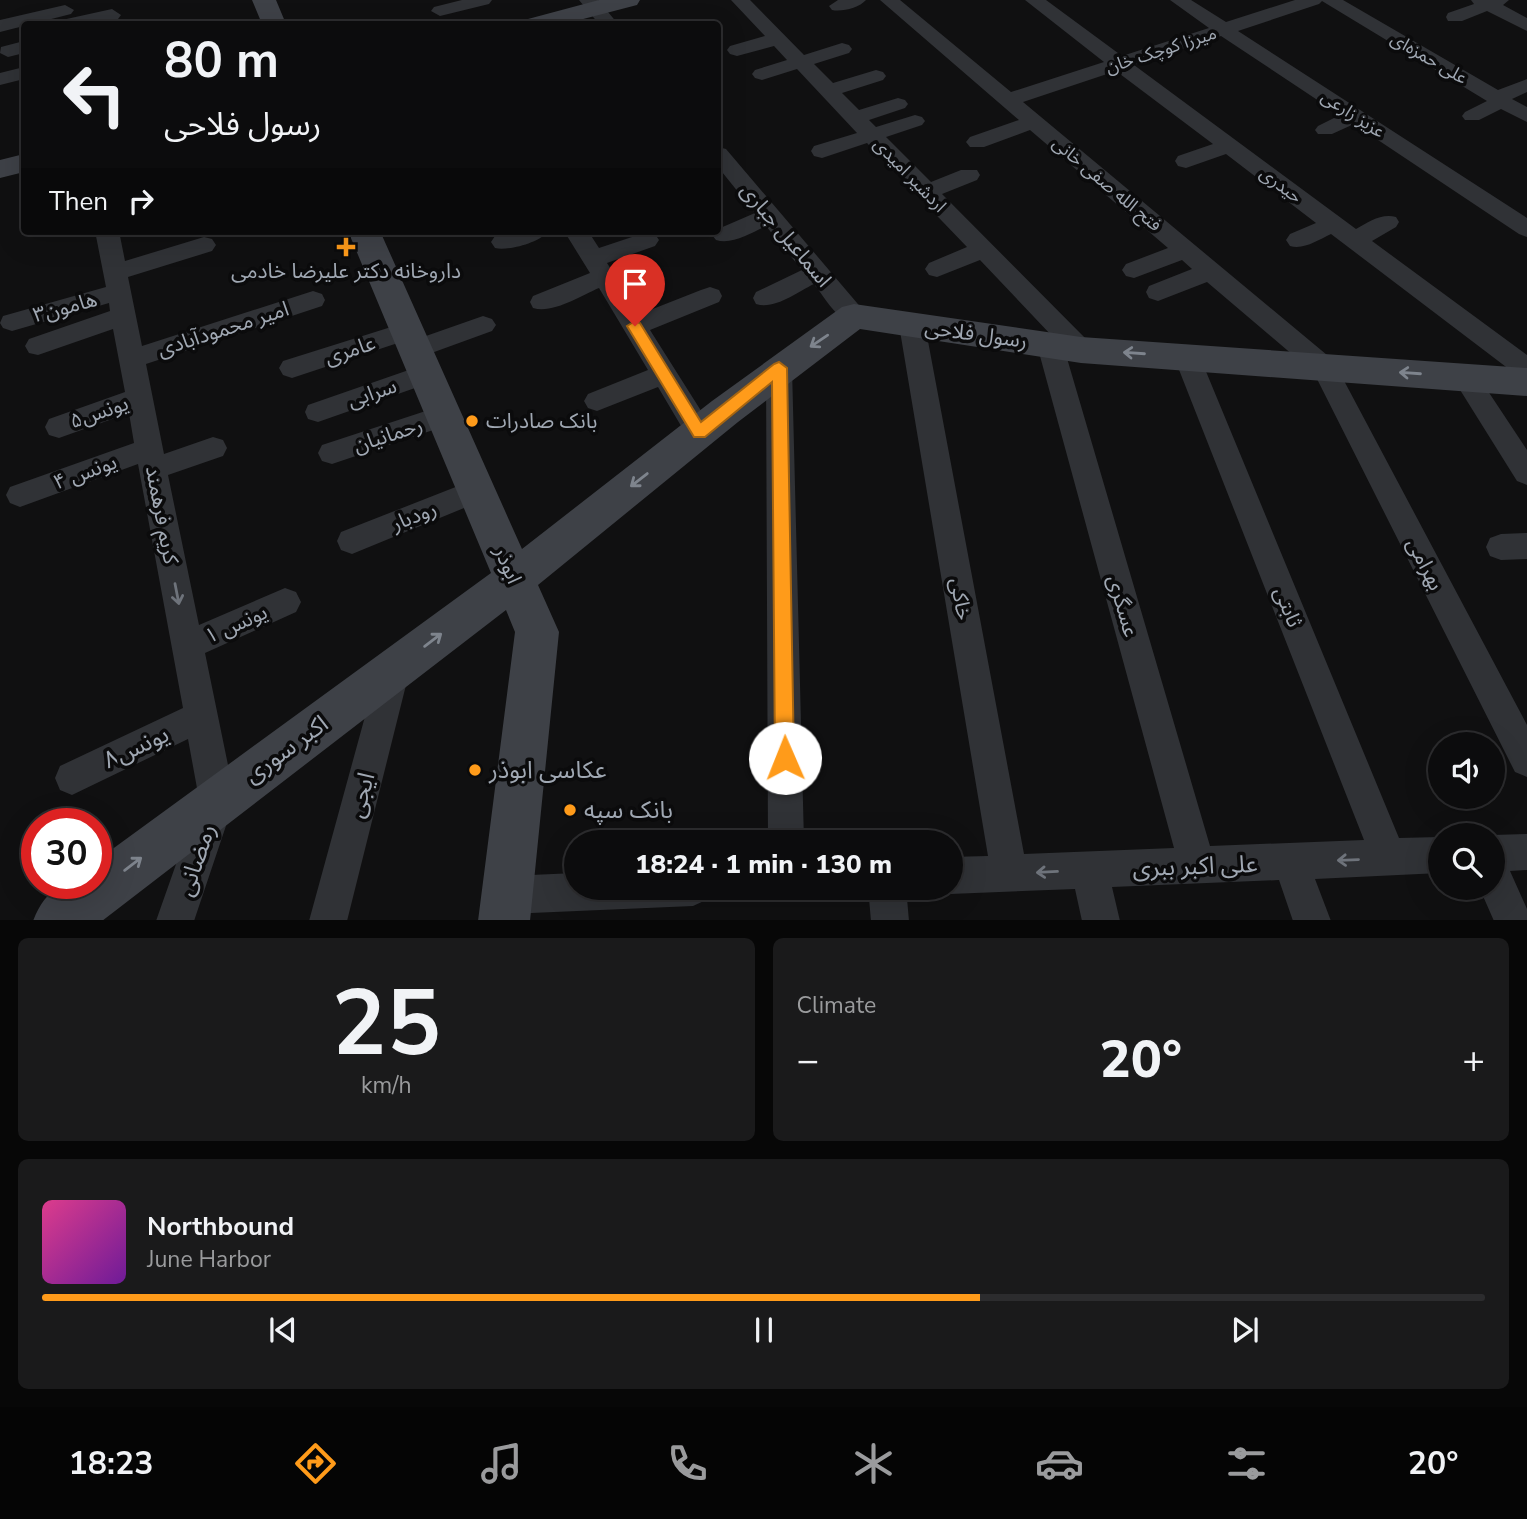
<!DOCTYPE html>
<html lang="en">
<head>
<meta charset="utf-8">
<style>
  body { margin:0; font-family:"Nunito Sans","Noto Sans Arabic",sans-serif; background:#1a1a1b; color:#f1f3f6; height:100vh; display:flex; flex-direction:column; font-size:26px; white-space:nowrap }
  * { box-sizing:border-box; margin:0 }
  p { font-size:23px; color:#9a9b9d }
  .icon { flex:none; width:38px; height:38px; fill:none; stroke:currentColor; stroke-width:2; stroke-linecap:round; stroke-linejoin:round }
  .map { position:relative; height:920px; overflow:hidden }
  .drawer { display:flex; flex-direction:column; gap:18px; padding:18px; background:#070707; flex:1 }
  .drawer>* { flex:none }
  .banner { position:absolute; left:21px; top:21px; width:700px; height:214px; border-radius:7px; box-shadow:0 7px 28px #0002,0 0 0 2px #2c2c2e; background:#0c0c0d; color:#f1f3f6; overflow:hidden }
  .fabs { position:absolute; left:1428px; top:732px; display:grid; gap:14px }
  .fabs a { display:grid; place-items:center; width:77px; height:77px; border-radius:50%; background:#0c0c0d; box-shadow:0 7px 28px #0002,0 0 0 2px #2c2c2e; font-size:35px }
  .speed { position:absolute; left:21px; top:808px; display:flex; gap:14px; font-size:35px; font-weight:700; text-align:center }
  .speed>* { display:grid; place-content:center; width:91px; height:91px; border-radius:50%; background:#0c0c0d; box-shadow:0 7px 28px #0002,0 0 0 2px #2c2c2e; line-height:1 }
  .speed .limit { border:10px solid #d22; background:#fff; color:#111 }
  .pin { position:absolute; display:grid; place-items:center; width:60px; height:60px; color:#fff; margin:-72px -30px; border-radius:50% 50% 50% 0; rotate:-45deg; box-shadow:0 0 7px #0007 }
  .pin .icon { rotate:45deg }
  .me { position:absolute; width:77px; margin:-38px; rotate:359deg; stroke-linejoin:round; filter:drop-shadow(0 0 5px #0008) }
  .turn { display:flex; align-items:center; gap:24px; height:147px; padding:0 28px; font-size:32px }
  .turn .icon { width:91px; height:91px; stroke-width:2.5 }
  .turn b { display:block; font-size:49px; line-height:60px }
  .then { display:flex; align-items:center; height:66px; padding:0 28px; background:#0003; gap:14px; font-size:26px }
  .big { font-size:52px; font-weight:800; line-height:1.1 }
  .drawer .tile { flex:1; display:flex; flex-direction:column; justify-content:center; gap:10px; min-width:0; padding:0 24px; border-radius:10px; background:#1a1a1b }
  .drawer .dial { align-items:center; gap:0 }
  .dial b { font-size:91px; line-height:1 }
  .song { display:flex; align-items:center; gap:21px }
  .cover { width:84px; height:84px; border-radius:10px; background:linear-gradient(135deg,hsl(330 70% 55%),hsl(280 70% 35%)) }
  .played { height:7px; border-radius:4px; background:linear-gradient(90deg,#ff9b1a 65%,#2c2c2e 65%) }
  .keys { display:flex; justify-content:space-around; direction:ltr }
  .heat { display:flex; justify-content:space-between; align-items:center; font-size:38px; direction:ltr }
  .drawer .tiles { flex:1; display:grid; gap:18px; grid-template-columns:1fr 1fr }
  .tile:last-child { grid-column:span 2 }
  .trip { position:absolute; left:564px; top:830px; width:399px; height:70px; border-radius:35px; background:#0c0c0d; box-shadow:0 7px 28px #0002,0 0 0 2px #2c2c2e; font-weight:800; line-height:70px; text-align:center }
  .dock { display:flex; height:112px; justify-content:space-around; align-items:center; background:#050505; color:#9a9b9d }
  .dock .icon { width:49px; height:49px }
  .dock .current { color:#ff9b1a }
  .dock b { font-size:32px; color:#f1f3f6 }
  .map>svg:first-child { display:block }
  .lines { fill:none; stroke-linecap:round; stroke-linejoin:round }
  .street { fill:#303236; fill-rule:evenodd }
  .secondary { fill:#3e4147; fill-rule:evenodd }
  .oneway { stroke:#7e848d }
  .oneway2 { stroke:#6e737b }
  .route { fill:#ff9b1a; stroke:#a66511; stroke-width:2 }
  .poi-dot { fill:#ff9b1a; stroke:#0b0b0c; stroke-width:2.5 }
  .labels { text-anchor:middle; stroke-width:7; stroke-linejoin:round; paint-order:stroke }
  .far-street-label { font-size:18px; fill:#a0a8b3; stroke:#0b0b0c }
  .street-label { font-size:21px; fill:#a0a8b3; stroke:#0b0b0c }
  .poi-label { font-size:21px; fill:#a0a8b3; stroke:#0b0b0c }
  .near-street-label { font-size:24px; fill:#a0a8b3; stroke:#0b0b0c }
  .near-poi-label { font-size:24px; fill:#a0a8b3; stroke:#0b0b0c; text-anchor:start }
</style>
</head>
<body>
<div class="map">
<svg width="1527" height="921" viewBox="0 0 1527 921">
  <rect width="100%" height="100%" fill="#101011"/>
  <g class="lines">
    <path class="street" d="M462,0H492L489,4L440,16L431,11L434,7Z
      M579,0H598L618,24H599Z
      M731,0H750L804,55L842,43L849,45L852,49L849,53L814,64L833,83L876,70L883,72L886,76L883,80L842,93L859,110L898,98L905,100L908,104L905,108L869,120L876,127L915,115L922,117L925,121L922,125L886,137L931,182L961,170H977L980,175L977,180L942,194L1090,343L1094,350L1090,357C1078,361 1072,357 1064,348L1210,846L1364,840L1174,357L1178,350L1187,347L1196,350L1200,357L1399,838L1440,837V873L1315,879L1331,921H1293L1279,880L1112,887L1120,921H1082L1075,889L950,894L937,889L950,887V857L988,856L899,325L903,319L912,316L921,319L925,325L1024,854L1174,848L1037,345L1041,338L1052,336L980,260L937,277L929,275L925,269L929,263L967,247L867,143L822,158L814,156L811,151L814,146L857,133L797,69L762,80L755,78L752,74L755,70L787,60L774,46L737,56L730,54L727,50L730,46L765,36Z
      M838,0H866C859,8 842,12 832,10L829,6Z
      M880,0H900L1011,92L1104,62L1025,0H1046L1122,56L1209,28L1170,0H1191L1226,22L1295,0H1343L1498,90L1527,79V92L1512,99L1527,107V122L1501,109L1479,120H1465L1462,116L1465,112L1487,101L1322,1L1319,4L1238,31L1527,218V237L1519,234L1354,124L1332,134H1318L1315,130L1318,126L1340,115L1221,36L1134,65L1356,229C1369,222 1381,213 1396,217L1399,222L1396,227L1372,241L1527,355V379L1518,376L1331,234C1318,240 1304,250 1290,246L1286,240L1290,234L1316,223L1226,154L1186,168L1178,166L1175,161L1178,156L1213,144L1116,71L1023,102L1333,360L1527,725V777L1515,772L1314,373L1207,282L1158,301L1149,298L1146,292L1149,286L1192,269L1182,260L1134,278L1126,276L1122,270L1126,264L1168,248L1030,130L984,147H970L966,142L970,137L1019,120Z
      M1471,0H1509L1503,5L1527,18V31L1487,11L1462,21H1448L1446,17L1448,13L1474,4Z
      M65,5L74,10L71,14L0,32V20Z
      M112,9L121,15L118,19L93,24H60L62,20Z
      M24,41V53L8,57L0,53L1,47Z
      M24,67V79L0,85V73Z
      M718,147L726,149L863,310L866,316L863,322C841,329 826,299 814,284C797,292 775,310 756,304L753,298L756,292L802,270L766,226C751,233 732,245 716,240L712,235L718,229L755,213L718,167Z
      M95,231H119L125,261L204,237L212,239L216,245L212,251L128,277L142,346L313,291L322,294L325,300L322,306L146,364L164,454L213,437L223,440L227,448L223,456L168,475L199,625L285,588L296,592L301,602L296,612L205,653L235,799L194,921H156L199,799L188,739L72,795L60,790L55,778L60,766L183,708L138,464L20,507L10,503L6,495L10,487L134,443L129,413L59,438L49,435L45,427L49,419L125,392L113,329L38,355L29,353L25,346L29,339L110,311L109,303L12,331L3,328L0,323L3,316L106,287Z
      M511,231H548C540,243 508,251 495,248L491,242L495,236Z
      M564,231H588L599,248L647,232L655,234L659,240L655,246L607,263L640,314L701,290L710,287L719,290L722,296L719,302L650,330L710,425L714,433L710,441L700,444L690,441L658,387L597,411L588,408L584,401L588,394L648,370L599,288C580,296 553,314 533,308L530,302L533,296L590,273Z
      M483,316L492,319L496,325L492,331L415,359L406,357L402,350L406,343Z
      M407,322L416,325L420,331L416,337L292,378L283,375L279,368L283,361Z
      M779,358L788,361L792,368L804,842H768L766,368L770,361Z
      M426,364L435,367L439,374L435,381L318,422L308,419L305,412L308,405Z
      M1465,367L1474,370L1527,450V485L1517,481L1452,377L1456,370Z
      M444,405L454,409L458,416L454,423L332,464L322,461L318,453L322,445Z
      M476,479L486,483L490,491L486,499L352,554L341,550L337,541L341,532Z
      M1527,533V559L1501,560L1490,556L1486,547L1490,538L1501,534Z
      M394,654L405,658L410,669L347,921H309L378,669L383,658Z
      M1527,834V870L1510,871L1527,909V921H1494L1479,887H1493V835Z
      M576,873V887H712L706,900L693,906L507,914L494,908L488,895L494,882L507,876Z
      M868,887H906L909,921H871Z"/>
    <path class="secondary" d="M252,0H276L286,24H262Z
      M599,0H640L637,5L564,24H524L528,19Z
      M24,154V172L0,178V160Z
      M348,231H380L522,549L712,401L842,307L854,304L1081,337L1527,368V396L1081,363L860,329L738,422L538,585L559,632L530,921H478L515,632L506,610L102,921H33C47,886 62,884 96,884V861L491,573Z"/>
  </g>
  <defs><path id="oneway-shaft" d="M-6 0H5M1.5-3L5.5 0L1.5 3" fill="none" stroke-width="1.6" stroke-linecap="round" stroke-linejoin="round" transform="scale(1.75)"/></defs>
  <g class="oneway">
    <use href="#oneway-shaft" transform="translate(819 341) rotate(146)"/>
    <use href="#oneway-shaft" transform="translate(1134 353) rotate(-176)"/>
    <use href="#oneway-shaft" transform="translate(1410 373) rotate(-176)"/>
    <use href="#oneway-shaft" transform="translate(639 480) rotate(142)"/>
    <use href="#oneway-shaft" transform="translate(433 640) rotate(-37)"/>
    <use href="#oneway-shaft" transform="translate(133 864) rotate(-37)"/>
  </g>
  <g class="oneway2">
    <use href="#oneway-shaft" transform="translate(177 594) rotate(79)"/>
    <use href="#oneway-shaft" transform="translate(1348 860) rotate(178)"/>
    <use href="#oneway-shaft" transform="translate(1047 872) rotate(177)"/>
  </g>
  <path class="route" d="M635,321L640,323L701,422L774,364L779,362L787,368L794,758L792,765L785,768L778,765L775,758L772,382L705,437H694L627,326Z"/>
  <g class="poi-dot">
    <path d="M342.5 236.5h7v7h7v7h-7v7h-7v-7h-7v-7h7z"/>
    <circle cx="472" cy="421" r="7"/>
    <circle cx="475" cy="770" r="7"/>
    <circle cx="570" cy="810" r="7"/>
  </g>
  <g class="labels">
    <g class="far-street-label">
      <text transform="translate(1161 50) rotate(-18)" y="6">میرزا کوچک خان</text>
      <text transform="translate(1429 58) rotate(30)" y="6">علی حمزه‌ای</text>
      <text transform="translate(1353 114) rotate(33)" y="6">عزیز زارعی</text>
      <text transform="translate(910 175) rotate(46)" y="6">اردشیر امیدی</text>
      <text transform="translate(1107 184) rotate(40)" y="6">فتح الله صفی خانی</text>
      <text transform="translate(1281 185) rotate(37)" y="6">حیدری</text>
    </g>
    <g class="street-label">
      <text transform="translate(786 235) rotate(50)" y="7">اسماعیل جباری</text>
      <text transform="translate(65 307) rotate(-15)" y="7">هامون۳</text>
      <text transform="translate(223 329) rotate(-18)" y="7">امیر محمودآبادی</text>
      <text transform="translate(976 334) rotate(8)" y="7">رسول فلاحی</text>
      <text transform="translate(350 350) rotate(-18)" y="7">عامری</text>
      <text transform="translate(372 393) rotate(-19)" y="7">سرابی</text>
      <text transform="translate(99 412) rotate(-19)" y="7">یونس۵</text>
      <text transform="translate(388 435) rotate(-18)" y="7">رحمانیان</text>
      <text transform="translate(85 472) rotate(-20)" y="7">یونس ۴</text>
      <text transform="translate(162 515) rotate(79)" y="7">کریم فرهمند</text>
      <text transform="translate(414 516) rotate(-22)" y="7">رودبار</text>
      <text transform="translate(1425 564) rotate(63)" y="7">بهرامی</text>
      <text transform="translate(508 565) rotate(67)" y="7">ابوذر</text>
      <text transform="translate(961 599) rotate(80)" y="7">خاکی</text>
      <text transform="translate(1123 606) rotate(74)" y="7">عسگری</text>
      <text transform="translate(1288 607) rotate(68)" y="7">ثابتی</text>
      <text transform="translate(236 624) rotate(-24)" y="7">یونس ۱</text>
    </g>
    <g class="poi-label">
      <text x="346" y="278">داروخانه دکتر علیرضا خادمی</text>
      <text x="486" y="428" text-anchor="start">بانک صادرات</text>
    </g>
    <g class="near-street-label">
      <text transform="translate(136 747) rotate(-25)" y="8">یونس۸</text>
      <text transform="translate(286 749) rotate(-36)" y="8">اکبر سوری</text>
      <text transform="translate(361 795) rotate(-75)" y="8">ایجی</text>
      <text transform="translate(196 860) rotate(-71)" y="8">رمضانی</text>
      <text transform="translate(1195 866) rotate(-2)" y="8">علی اکبر ببری</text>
    </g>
    <g class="near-poi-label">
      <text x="489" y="778">عکاسی ابوذر</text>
      <text x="584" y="818">بانک سپه</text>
    </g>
  </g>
</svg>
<div class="fabs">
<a><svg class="icon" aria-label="sound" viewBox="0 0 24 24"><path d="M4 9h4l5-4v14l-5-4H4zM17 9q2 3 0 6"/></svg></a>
<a><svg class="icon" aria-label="search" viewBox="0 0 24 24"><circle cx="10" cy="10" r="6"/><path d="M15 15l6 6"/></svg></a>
</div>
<div class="speed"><div class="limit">30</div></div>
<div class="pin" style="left:635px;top:326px;background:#d93025"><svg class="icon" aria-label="arrive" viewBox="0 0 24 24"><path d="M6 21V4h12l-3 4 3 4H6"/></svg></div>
<svg class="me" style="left:785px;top:758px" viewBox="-20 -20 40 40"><circle r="19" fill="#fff"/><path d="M0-13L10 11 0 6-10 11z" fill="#ff9b1a"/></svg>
<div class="trip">18:24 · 1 min · 130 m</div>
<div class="banner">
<div class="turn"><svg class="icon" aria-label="left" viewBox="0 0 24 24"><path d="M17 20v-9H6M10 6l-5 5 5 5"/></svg><div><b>80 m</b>رسول فلاحی</div></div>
<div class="then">Then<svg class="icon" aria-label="right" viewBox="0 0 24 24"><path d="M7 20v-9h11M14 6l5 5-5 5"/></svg></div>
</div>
</div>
<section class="drawer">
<div class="tiles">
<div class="tile dial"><b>25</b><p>km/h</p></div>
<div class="tile"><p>Climate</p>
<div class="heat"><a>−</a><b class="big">20°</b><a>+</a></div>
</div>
<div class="tile">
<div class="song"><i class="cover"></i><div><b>Northbound</b><p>June Harbor</p></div></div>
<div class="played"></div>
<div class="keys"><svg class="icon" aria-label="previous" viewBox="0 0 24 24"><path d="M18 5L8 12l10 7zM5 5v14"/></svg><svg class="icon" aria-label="pause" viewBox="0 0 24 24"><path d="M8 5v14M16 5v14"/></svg><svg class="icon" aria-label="next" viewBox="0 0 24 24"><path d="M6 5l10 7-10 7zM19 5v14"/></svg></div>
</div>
</div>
</section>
<nav class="dock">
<b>18:23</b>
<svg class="icon current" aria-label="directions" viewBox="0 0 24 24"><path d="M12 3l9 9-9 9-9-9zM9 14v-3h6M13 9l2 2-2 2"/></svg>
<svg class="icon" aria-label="music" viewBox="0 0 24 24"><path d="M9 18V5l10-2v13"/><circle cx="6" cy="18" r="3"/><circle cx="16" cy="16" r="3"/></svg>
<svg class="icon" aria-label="phone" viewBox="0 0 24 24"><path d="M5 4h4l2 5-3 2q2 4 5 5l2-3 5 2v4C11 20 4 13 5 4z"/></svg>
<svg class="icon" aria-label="climate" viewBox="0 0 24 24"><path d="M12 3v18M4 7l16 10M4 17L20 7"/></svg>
<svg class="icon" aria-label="car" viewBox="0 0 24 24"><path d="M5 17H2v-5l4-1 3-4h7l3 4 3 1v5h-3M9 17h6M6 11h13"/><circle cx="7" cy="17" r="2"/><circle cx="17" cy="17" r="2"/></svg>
<svg class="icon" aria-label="filters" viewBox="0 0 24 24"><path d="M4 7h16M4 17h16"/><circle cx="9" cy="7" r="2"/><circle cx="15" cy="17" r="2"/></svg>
<b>20°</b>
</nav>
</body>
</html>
